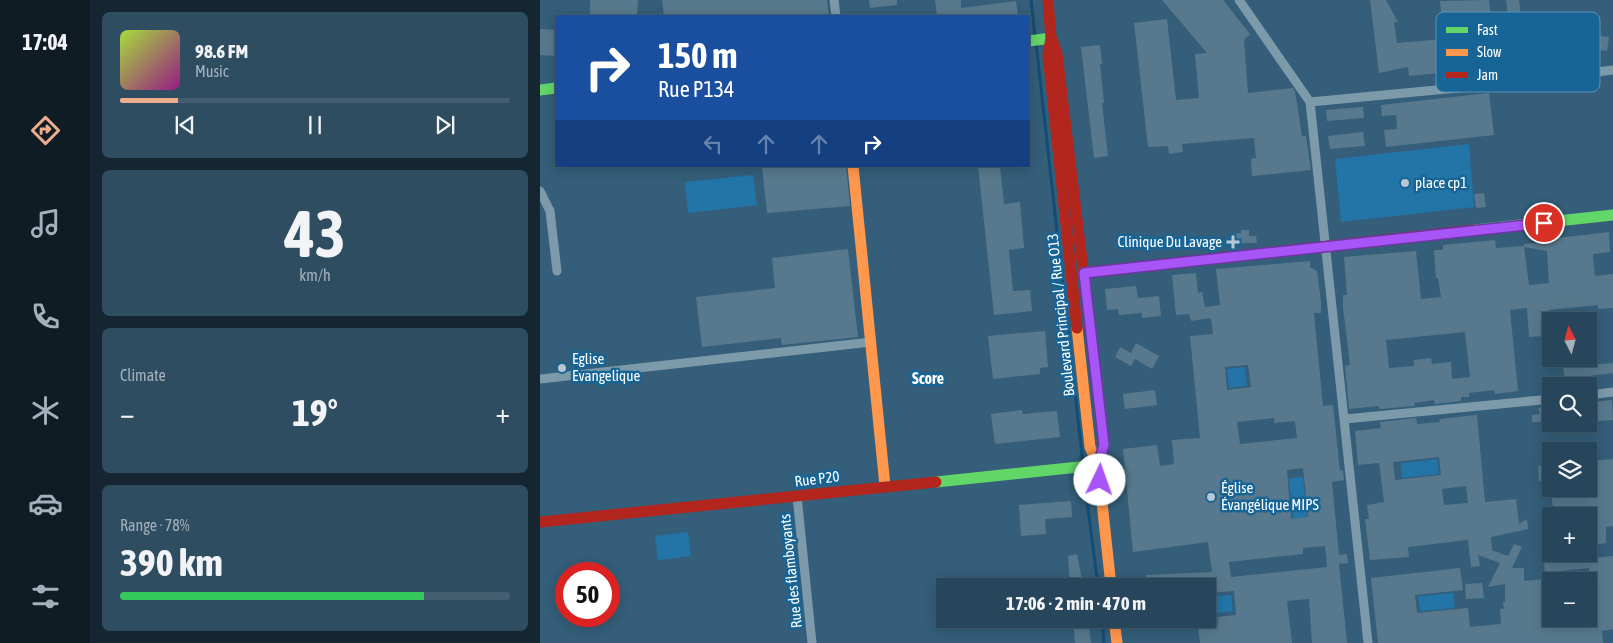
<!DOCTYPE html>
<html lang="en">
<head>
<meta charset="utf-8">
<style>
  body { margin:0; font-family:"Asap Condensed",sans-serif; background:#2f4d61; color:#f1f3f6; height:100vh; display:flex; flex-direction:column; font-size:19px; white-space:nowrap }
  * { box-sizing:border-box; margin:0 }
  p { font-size:16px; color:#a4b1bb }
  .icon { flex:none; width:28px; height:28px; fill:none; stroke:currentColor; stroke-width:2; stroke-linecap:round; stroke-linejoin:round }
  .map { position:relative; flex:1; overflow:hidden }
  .panel { display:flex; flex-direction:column; gap:12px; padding:12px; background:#152632; width:450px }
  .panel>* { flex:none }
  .banner { position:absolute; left:15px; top:15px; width:475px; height:152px; border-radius:0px; box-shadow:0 2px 12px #0003,0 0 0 1px #435e71; background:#1a4fa0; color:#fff; overflow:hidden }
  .needle { width:32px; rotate:354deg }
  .controls { position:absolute; left:1002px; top:312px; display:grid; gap:10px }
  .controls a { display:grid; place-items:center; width:55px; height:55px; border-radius:0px; background:#27465b; box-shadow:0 2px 12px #0003,0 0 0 1px #435e71; font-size:25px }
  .speed { position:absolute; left:15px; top:562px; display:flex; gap:10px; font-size:25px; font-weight:700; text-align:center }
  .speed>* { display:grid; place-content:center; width:65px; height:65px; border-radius:50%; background:#27465b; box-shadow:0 2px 12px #0003,0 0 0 1px #435e71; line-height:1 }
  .speed .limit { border:8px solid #d22; background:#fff; color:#111 }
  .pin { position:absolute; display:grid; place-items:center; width:42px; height:42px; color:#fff; margin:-21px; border:2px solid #fff; border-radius:50%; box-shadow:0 1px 5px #0007 }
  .me { position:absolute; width:55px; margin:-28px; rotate:3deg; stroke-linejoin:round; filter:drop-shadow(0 0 4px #0008) }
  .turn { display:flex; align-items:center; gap:18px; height:105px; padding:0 20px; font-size:22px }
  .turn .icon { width:65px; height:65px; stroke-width:2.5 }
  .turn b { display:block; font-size:35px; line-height:42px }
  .lanes { display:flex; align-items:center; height:48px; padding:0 20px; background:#0003; justify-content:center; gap:25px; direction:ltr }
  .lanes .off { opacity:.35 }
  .big { font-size:38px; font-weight:700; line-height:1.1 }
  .panel .tile { flex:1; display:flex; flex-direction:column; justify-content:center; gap:8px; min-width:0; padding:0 18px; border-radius:8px; background:#2f4d61 }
  .panel .dial { align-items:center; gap:0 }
  .dial b { font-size:65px; line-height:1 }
  .song { display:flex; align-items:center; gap:15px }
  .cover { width:60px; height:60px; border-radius:8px; background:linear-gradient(135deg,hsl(80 70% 55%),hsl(310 70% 35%)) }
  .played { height:5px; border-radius:2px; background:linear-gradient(90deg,#eead8d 15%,#435e71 15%) }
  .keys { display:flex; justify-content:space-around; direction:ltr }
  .heat { display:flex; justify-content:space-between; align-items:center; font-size:28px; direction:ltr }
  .charge { height:8px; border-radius:4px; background:linear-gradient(90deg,#34c759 78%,#435e71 0) }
  .trip { position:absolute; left:396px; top:578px; width:280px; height:50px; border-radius:0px; background:#27465b; box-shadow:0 2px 12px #0003,0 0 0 1px #435e71; font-weight:700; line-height:50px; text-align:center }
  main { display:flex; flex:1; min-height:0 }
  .tabs { display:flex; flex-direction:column; width:90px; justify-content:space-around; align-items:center; background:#101c24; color:#a4b1bb }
  .tabs .icon { width:35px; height:35px }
  .tabs .current { color:#eead8d }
  .tabs b { font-size:22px; color:#f1f3f6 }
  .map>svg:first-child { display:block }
  .green { fill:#2375a8 }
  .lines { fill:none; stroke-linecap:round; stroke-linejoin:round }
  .stream { stroke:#124d74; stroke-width:3 }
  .building { fill:#58798d; fill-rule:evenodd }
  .street { stroke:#7d9aab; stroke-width:9 }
  .fast { stroke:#63d668; stroke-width:11 }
  .slow { stroke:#ff974d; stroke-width:11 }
  .jam { stroke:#b3261e; stroke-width:11 }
  .route-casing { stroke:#6d37a1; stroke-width:12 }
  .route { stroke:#a855f7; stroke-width:9 }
  .poi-dot { fill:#b8c7d0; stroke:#176496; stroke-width:2 }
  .labels { text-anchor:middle; stroke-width:5; stroke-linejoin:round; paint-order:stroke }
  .poi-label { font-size:15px; fill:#fff; stroke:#176496; text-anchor:start }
  .street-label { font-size:15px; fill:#fff; stroke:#176496 }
  .neighbourhood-label { font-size:16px; font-weight:bold; fill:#fff; stroke:#176496 }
  .key { fill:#176496; stroke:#5d92b6; stroke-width:1 }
  .key-label { font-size:14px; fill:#fff }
</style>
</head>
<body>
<main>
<nav class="tabs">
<b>17:04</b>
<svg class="icon current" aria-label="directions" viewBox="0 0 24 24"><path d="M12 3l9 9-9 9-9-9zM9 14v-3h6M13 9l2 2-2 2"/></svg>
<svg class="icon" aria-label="music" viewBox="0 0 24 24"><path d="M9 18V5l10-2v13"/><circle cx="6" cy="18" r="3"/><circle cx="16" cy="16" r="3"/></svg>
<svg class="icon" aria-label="phone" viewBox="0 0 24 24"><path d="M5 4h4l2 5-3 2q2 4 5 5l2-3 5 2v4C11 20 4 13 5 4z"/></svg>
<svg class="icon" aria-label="climate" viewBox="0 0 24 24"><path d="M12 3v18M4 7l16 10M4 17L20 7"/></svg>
<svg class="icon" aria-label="car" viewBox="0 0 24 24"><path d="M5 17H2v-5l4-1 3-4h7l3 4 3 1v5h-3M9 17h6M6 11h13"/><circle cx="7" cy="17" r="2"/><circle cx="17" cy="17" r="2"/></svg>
<svg class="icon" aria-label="filters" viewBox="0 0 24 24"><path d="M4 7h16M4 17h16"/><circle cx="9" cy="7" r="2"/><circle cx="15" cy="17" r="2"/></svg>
</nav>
<section class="panel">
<div class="tile">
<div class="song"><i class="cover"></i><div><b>98.6 FM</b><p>Music</p></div></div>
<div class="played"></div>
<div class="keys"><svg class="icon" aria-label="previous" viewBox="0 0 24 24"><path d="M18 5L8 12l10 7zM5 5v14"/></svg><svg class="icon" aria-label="pause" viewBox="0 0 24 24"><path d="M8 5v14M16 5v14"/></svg><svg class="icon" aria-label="next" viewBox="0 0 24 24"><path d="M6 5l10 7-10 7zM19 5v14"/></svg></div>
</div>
<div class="tile dial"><b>43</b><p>km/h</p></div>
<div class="tile"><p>Climate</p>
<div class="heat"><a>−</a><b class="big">19°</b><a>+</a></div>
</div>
<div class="tile"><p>Range · 78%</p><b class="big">390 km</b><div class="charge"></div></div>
</section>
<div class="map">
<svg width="1073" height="643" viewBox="0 0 1073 643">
  <rect width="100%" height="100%" fill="#345e79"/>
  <path class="green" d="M929,144L934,207L801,222L795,159Z
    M213,175L217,205L148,213L145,182Z
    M705,367L707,386L689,388L687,369Z
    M897,459L899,474L862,478L861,463Z
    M763,477L767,518L753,519L749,478Z
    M148,532L151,556L118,560L115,536Z
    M913,593L915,608L880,611L878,596Z
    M691,595L693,611L677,613L675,596Z"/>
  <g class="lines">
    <path class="stream" d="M491,0L495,37
      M496,43L543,464
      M543,470L558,586
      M562,619L564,643"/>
  </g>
  <path class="building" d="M50,0H98L97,16H50Z
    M122,0H287L289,16H124Z
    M329,0H357V5L330,8Z
    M395,0H421V8L476,1L478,16H397Z
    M622,0H683L710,34L704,40L708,93L753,88L755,91L762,136H766L771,170L712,176L711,159L716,158L714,138L642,144L643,152L629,154L628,146L608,147L594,23L627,19L636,100L659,98L655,54L667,53Z
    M830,0H846L858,22H854L857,43L904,39L900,1L949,0L952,31L943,32L946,52L939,53L940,69L869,76L868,67L839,73Z
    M966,0H979L982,28L1069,37L1067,51L1042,48L1041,54L985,48L986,59L973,61Z
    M0,29L16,30V56L0,55Z
    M560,45L562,64H560L564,103H562L568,156L554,158L541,47Z
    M949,93L954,135L846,147L844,130L857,129L856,115L842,116L841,105Z
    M823,107L824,118L787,121L786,110Z
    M823,132L825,146L790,149L788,136Z
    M222,166H306L310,206L227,213Z
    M438,166H460L464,204L480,202L484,248L469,250L473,291L490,290L492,311L454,315Z
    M944,193L946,207L936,208L934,194Z
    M701,230H709V236H716L717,243H692L691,234L701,233Z
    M1069,232L1070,252L1053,254V258L1055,276L1073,274V308L1058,309V305L1009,310L1011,356L1006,357L1004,336L989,337L987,308L970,310L978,391L955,394L954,390L929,393V397H921V401L895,404L894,400L874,403L875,406L839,409V406L809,409L805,366L810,365L803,307V295H807L804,257L876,251L881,299L901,297L898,278H896L894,250H903V245L955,240L956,248L984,246V244L1007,242L1006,235L1018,234V238ZM984,247L1007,251L1009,283L989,285ZM925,332L930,377L912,379L911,362L892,364L891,358L874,360V366L849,368L846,340Z
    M308,249L318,337L242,345L241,338L162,347L156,297L235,288L232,258Z
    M770,261V267L777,271L781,302V313H774L783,406L793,405L800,471L803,470L804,480L792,482L799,555L807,554L808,563L799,564L807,643H772L769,599L747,601L752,643H660L658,628L678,626V617L696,615L694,591L668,593V586H607L606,575L672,572L668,542L593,552L583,449L617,445L620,466L634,464L632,440L660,438L650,336L673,334L671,318L651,321L649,314L636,315L632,275L656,273L658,293L662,292L665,307L680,305L676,269ZM708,365L711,387L687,390L685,367ZM734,418V423L755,421L757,438L700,444L697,422ZM763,468L768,517L751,519L747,470ZM785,546L787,567L691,577L689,562L763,554V548Z
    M596,286L598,298L619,296L621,316L602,318V313L579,315L578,309L567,310L565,289Z
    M505,331L508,367L500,368V374L453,379L448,336Z
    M596,343L619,356L612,369L595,359L591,366L575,357L580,347L591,353Z
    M1036,359H1049L1050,365L1073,363V373L1025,379L1022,361Z
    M615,390L617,405L585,409L583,394Z
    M1072,400L1073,420L1049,422V408L1054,407V402Z
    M1011,406V426L1001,427V422H992V415L1000,414L998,408Z
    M482,410L483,414L517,411L520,437L455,444L451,414Z
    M937,415L945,502L976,499L979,524L987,519L988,529L951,537L952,550L968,556L974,544L982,547L972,568H984V581L1005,579L1003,535L1009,534L1010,557L1014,556L1015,562L1073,556V629L1062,631L1063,643H838L831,578L920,568L923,590L875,595L877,613L928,608L930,627L961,624L960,609H964L963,602H965V584L948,587L960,563L938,555L940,566L931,567L928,540L868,547L869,557L830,560L825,519H829L827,505L844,502L839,463L818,465L815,431L841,428L840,422L876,418L877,424L900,422L899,419ZM899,457L901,475L855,480L853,462ZM926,486L928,503L904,505L902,489ZM1049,568V619H1011V572Z
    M1073,459V526L1066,527V543L1053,545L1050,516H1014L1011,492L1049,489V461Z
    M1011,465V480L999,481L998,466Z
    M531,501L532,517L505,519L506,534L481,536L479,505Z
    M537,554L543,586H530L528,556Z
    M942,583L944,598L926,599L925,584Z
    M533,619H548L551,643H535Z"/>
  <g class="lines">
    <path class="street" d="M294,0L296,16
      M699,0L770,102L828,643
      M770,102L970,83L1073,70
      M0,191L10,211L17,271
      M0,379L331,342
      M1049,395L1073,392
      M805,419L1011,399
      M257,496L272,643"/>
    <path class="fast" d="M489,41L511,38
      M0,90L16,88
      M934,230L1073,215
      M396,482L558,465"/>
    <path class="slow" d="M313,166L345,486
      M537,328L550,447L558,465L571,586
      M556,376L564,445L558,465
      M574,619L577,643"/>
    <path class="jam" d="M508,0L511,38L508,55L537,328
      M512,39L517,54L556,376
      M544,273L934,230
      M0,522L396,482"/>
  </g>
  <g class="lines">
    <g class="route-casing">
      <path id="route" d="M560,480L558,465L564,445L544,273L1004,223"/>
    </g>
    <use href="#route" class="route"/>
  </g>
  <g class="poi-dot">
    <circle cx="865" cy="183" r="5"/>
    <path d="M690.5 234.5h5v5h5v5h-5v5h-5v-5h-5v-5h5z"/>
    <circle cx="22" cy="368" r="5"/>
    <circle cx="671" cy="497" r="5"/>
  </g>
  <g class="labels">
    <g class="poi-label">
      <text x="875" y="188">place cp1</text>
      <text x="682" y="247" text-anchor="end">Clinique Du Lavage</text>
      <text x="32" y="364">Eglise<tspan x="32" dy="17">Evangelique</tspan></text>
      <text x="681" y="493">Église<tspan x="681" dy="17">Évangélique MIPS</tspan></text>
    </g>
    <g class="street-label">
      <text transform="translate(521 315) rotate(-96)" y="5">Boulevard Principal / Rue O13</text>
      <text transform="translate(277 479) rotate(-7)" y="5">Rue P20</text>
      <text transform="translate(251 571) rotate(-96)" y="5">Rue des flamboyants</text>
    </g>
    <g class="neighbourhood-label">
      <text x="388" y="384">Score</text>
    </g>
  </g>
  <rect x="896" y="12" width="164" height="80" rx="8" class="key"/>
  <rect x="906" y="27" width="22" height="6" fill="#63d668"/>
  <rect x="906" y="49" width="22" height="7" fill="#ff974d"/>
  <rect x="906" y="72" width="22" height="6" fill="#b3261e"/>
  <g class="key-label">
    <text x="937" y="35">Fast</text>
    <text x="937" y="57">Slow</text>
    <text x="937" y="80">Jam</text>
  </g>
</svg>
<div class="controls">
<a><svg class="needle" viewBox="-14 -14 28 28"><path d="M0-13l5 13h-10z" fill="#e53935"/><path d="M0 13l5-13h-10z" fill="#a4b1bb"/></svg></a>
<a><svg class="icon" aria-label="search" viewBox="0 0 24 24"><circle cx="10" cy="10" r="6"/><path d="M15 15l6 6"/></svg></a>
<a><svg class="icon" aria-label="layers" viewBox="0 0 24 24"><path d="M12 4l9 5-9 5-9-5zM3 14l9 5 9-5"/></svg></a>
<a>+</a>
<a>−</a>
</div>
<div class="speed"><div class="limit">50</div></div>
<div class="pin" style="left:1004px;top:223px;background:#d93025"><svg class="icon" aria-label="arrive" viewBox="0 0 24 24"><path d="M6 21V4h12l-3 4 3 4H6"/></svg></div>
<svg class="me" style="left:560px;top:480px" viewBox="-20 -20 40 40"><circle r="19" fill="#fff"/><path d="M0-13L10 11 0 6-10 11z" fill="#a855f7"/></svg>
<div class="trip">17:06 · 2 min · 470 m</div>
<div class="banner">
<div class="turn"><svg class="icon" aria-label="right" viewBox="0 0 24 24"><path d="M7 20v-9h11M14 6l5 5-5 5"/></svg><div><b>150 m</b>Rue P134</div></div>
<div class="lanes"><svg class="icon off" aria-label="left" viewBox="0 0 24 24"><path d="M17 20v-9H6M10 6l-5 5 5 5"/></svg><svg class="icon off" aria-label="ahead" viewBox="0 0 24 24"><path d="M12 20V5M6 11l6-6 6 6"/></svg><svg class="icon off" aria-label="ahead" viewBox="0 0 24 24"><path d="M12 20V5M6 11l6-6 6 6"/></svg><svg class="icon" aria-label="right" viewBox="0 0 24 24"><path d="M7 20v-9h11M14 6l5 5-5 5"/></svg></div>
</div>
</div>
</main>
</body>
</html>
